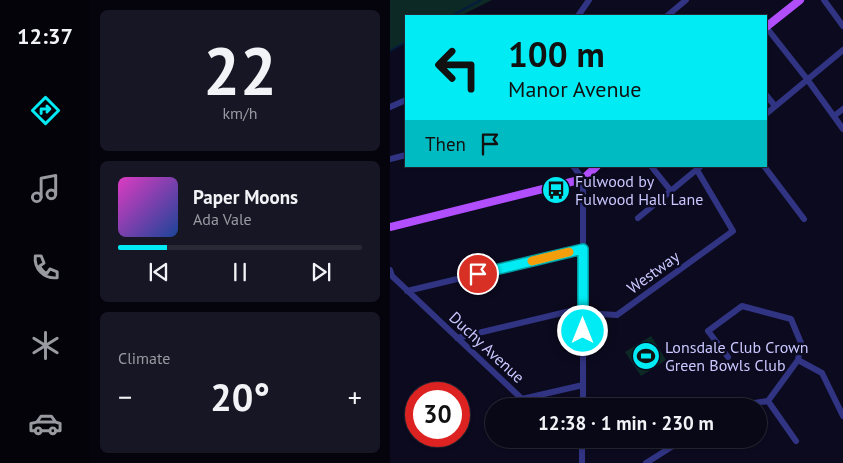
<!DOCTYPE html>
<html lang="en">
<head>
<meta charset="utf-8">
<style>
  body { margin:0; font-family:"PT Sans",sans-serif; background:#171624; color:#f1f3f6; height:100vh; display:flex; flex-direction:column; font-size:19px; white-space:nowrap }
  * { box-sizing:border-box; margin:0 }
  p { font-size:16px; color:#999aa1 }
  .icon { flex:none; width:28px; height:28px; fill:none; stroke:currentColor; stroke-width:2; stroke-linecap:round; stroke-linejoin:round }
  .map { position:relative; flex:1; overflow:hidden }
  .panel { display:flex; flex-direction:column; gap:10px; padding:10px; background:#05040d; width:300px }
  .panel>* { flex:none }
  .hud { position:absolute; left:15px; top:15px; width:362px; height:152px; border-radius:0px; box-shadow:0 1px 4px #0004,0 0 0 1px #292936; background:#00ebf3; color:#111; overflow:hidden }
  .speed { position:absolute; left:15px; top:382px; display:flex; gap:10px; font-size:25px; font-weight:700; text-align:center }
  .speed>* { display:grid; place-content:center; width:65px; height:65px; border-radius:50%; background:#090817; box-shadow:0 1px 4px #0004,0 0 0 1px #292936; line-height:1 }
  .speed .limit { border:8px solid #d22; background:#fff; color:#111 }
  .pin { position:absolute; display:grid; place-items:center; width:42px; height:42px; color:#fff; margin:-21px; border:2px solid #fff; border-radius:50%; box-shadow:0 1px 5px #0007 }
  .me { position:absolute; width:55px; margin:-28px; rotate:0deg; stroke-linejoin:round; filter:drop-shadow(0 0 4px #0008) }
  .turn { display:flex; align-items:center; gap:18px; height:105px; padding:0 20px; font-size:22px }
  .turn .icon { width:65px; height:65px; stroke-width:2.5 }
  .turn b { display:block; font-size:35px; line-height:42px }
  .then { display:flex; align-items:center; height:48px; padding:0 20px; background:#0003; gap:10px; font-size:19px }
  .big { font-size:38px; font-weight:700; line-height:1.1 }
  .panel .widget { flex:1; display:flex; flex-direction:column; justify-content:center; gap:8px; min-width:0; padding:0 18px; border-radius:8px; background:#171624 }
  .panel .dial { align-items:center; gap:0 }
  .dial b { font-size:65px; line-height:1 }
  .song { display:flex; align-items:center; gap:15px }
  .cover { width:60px; height:60px; border-radius:8px; background:linear-gradient(135deg,hsl(310 70% 55%),hsl(220 70% 35%)) }
  .played { height:5px; border-radius:2px; background:linear-gradient(90deg,#00ebf3 20%,#292936 20%) }
  .keys { display:flex; justify-content:space-around; direction:ltr }
  .heat { display:flex; justify-content:space-between; align-items:center; font-size:28px; direction:ltr }
  .trip { position:absolute; left:95px; top:398px; width:282px; height:50px; border-radius:25px; background:#090817; box-shadow:0 1px 4px #0004,0 0 0 1px #292936; font-weight:700; line-height:50px; text-align:center }
  main { display:flex; flex:1; min-height:0 }
  .dock { display:flex; flex-direction:column; width:90px; justify-content:space-around; align-items:center; background:#040309; color:#999aa1 }
  .dock .icon { width:35px; height:35px }
  .dock .active { color:#00ebf3 }
  .dock b { font-size:22px; color:#f1f3f6 }
  .map>svg:first-child { display:block }
  .green { fill:#0d2926 }
  .lines { fill:none; stroke-linecap:round; stroke-linejoin:round }
  .stream { stroke:#051d3d; stroke-width:2 }
  .minor { stroke:#313482; stroke-width:6 }
  .major { stroke:#b14fff; stroke-width:8 }
  .route-casing { stroke:#00999e; stroke-width:12 }
  .route { stroke:#00ebf3; stroke-width:9 }
  .slow { stroke:#f59e0b; stroke-width:9 }
  .labels { text-anchor:middle; stroke-width:5; stroke-linejoin:round; paint-order:stroke }
  .poi-label { font-size:16px; fill:#cac8ff; stroke:#0c0a1f; text-anchor:start }
  .street-label { font-size:16px; fill:#cac8ff; stroke:#0c0a1f }
</style>
</head>
<body>
<main>
<nav class="dock">
<b>12:37</b>
<svg class="icon active" aria-label="directions" viewBox="0 0 24 24"><path d="M12 3l9 9-9 9-9-9zM9 14v-3h6M13 9l2 2-2 2"/></svg>
<svg class="icon" aria-label="music" viewBox="0 0 24 24"><path d="M9 18V5l10-2v13"/><circle cx="6" cy="18" r="3"/><circle cx="16" cy="16" r="3"/></svg>
<svg class="icon" aria-label="phone" viewBox="0 0 24 24"><path d="M5 4h4l2 5-3 2q2 4 5 5l2-3 5 2v4C11 20 4 13 5 4z"/></svg>
<svg class="icon" aria-label="climate" viewBox="0 0 24 24"><path d="M12 3v18M4 7l16 10M4 17L20 7"/></svg>
<svg class="icon" aria-label="car" viewBox="0 0 24 24"><path d="M5 17H2v-5l4-1 3-4h7l3 4 3 1v5h-3M9 17h6M6 11h13"/><circle cx="7" cy="17" r="2"/><circle cx="17" cy="17" r="2"/></svg>
</nav>
<section class="panel">
<div class="widget dial"><b>22</b><p>km/h</p></div>
<div class="widget">
<div class="song"><i class="cover"></i><div><b>Paper Moons</b><p>Ada Vale</p></div></div>
<div class="played"></div>
<div class="keys"><svg class="icon" aria-label="previous" viewBox="0 0 24 24"><path d="M18 5L8 12l10 7zM5 5v14"/></svg><svg class="icon" aria-label="pause" viewBox="0 0 24 24"><path d="M8 5v14M16 5v14"/></svg><svg class="icon" aria-label="next" viewBox="0 0 24 24"><path d="M6 5l10 7-10 7zM19 5v14"/></svg></div>
</div>
<div class="widget"><p>Climate</p>
<div class="heat"><a>−</a><b class="big">20°</b><a>+</a></div>
</div>
</section>
<div class="map">
<svg width="453" height="463" viewBox="0 0 453 463">
  <rect width="100%" height="100%" fill="#0c0a1f"/>
  <path class="green" d="M0,0H102L70,16H16V43L0,50Z
    M261,336L276,360L251,376L235,352Z"/>
  <g class="lines">
    <path class="stream" d="M61,16L91,0
      M0,51L16,42"/>
    <path class="minor" d="M434,0L453,26
      M188,16L199,0
      M277,16L296,0
      M376,27L417,79L453,129
      M376,95L385,106
      M0,107L16,100
      M376,114L453,50
      M444,116L453,109
      M0,159L16,155
      M183,166L193,179V406
      M261,166L281,191
      M374,166L414,219
      M248,218L311,166
      M0,270L2,276L132,399L193,385
      M17,291L193,249
      M193,313L227,315L343,231L307,170
      M67,338L193,308
      M338,357L318,331L352,306L401,319L411,343L408,360
      M378,401L406,441
      M344,406L378,401L408,360L432,373L453,416
      M192,463V439
      M256,463L294,439"/>
    <path class="major" d="M376,27L410,0
      M0,227L193,179L207,166"/>
  </g>
  <g class="lines">
    <g class="route-casing">
      <path id="route" d="M88,274L193,249V331"/>
    </g>
    <use href="#route" class="route"/>
    <path class="slow" d="M142,261L179,252"/>
  </g>
  <defs>
    <g id="bus-disc" transform="scale(1.4375)"><circle r="9.5" fill="#00ebf3" stroke="#0c0a1f"/><path d="M-5-6H5V4H4V6H2V4H-2V6H-4V4H-5ZM-3.5-4V0h7V-4ZM-3.5 1.2v1.5H-2V1.2ZM2 1.2v1.5H3.5V1.2Z" fill="#111"/></g>
    <g id="stadium-disc" transform="scale(1.4375)"><circle r="9.5" fill="#00ebf3" stroke="#0c0a1f"/><path d="M0-5a6.5 5 0 1 0 0 10a6.5 5 0 1 0 0-10ZM-3.5-1.8h7v3.6h-7Z" fill="#111"/></g>
  </defs>
  <g fill-rule="evenodd">
    <use href="#bus-disc" x="166" y="190"/>
    <use href="#stadium-disc" x="256" y="356"/>
  </g>
  <g class="labels">
    <g class="poi-label">
      <text x="185" y="187">Fulwood by<tspan x="185" dy="18">Fulwood Hall Lane</tspan></text>
      <text x="275" y="353">Lonsdale Club Crown<tspan x="275" dy="18">Green Bowls Club</tspan></text>
    </g>
    <g class="street-label">
      <text transform="translate(263 272) rotate(-36)" y="6">Westway</text>
      <text transform="translate(97 347) rotate(43)" y="6">Duchy Avenue</text>
    </g>
  </g>
</svg>
<div class="speed"><div class="limit">30</div></div>
<div class="pin" style="left:88px;top:274px;background:#d93025"><svg class="icon" aria-label="arrive" viewBox="0 0 24 24"><path d="M6 21V4h12l-3 4 3 4H6"/></svg></div>
<svg class="me" style="left:193px;top:331px" viewBox="-20 -20 40 40"><circle r="17" fill="#00ebf3" stroke="#fff" stroke-width="3"/><path d="M0-11L8 9 0 5-8 9z" fill="#fff"/></svg>
<div class="trip">12:38 · 1 min · 230 m</div>
<div class="hud">
<div class="turn"><svg class="icon" aria-label="left" viewBox="0 0 24 24"><path d="M17 20v-9H6M10 6l-5 5 5 5"/></svg><div><b>100 m</b>Manor Avenue</div></div>
<div class="then">Then<svg class="icon" aria-label="arrive" viewBox="0 0 24 24"><path d="M6 21V4h12l-3 4 3 4H6"/></svg></div>
</div>
</div>
</main>
</body>
</html>
